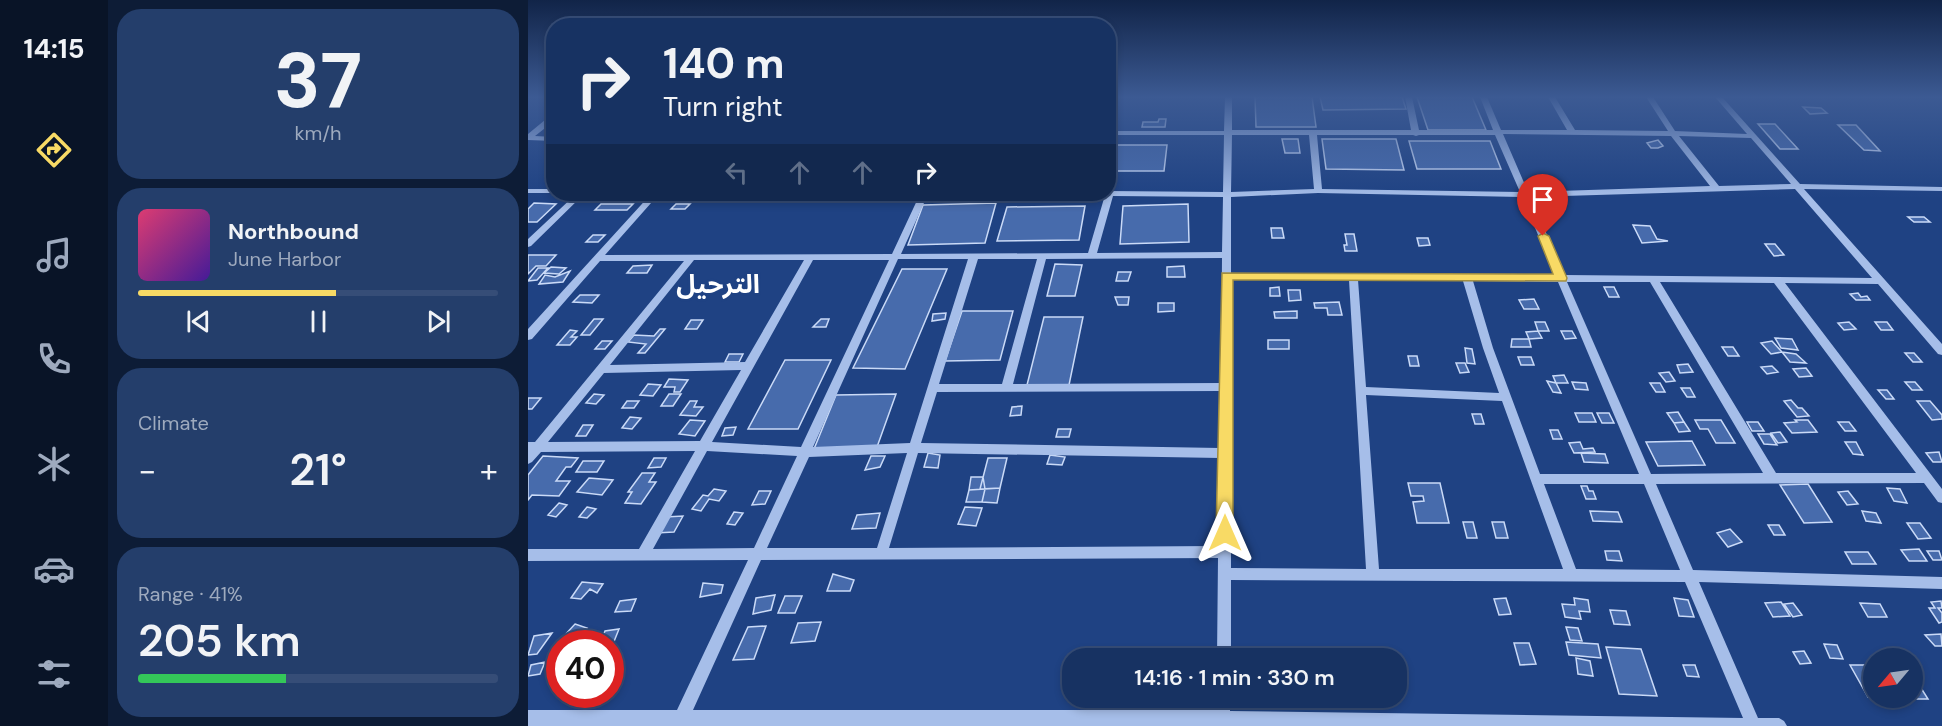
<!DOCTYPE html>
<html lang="en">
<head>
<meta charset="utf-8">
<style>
  body { margin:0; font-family:"DM Sans","Noto Sans Arabic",sans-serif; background:#243e6b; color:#f1f3f6; height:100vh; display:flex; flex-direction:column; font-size:22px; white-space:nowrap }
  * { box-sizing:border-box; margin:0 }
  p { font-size:20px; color:#9eaabe }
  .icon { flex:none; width:33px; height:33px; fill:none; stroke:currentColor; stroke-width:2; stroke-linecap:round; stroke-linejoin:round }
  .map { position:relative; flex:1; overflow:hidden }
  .sheet { display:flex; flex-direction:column; gap:9px; padding:9px; background:#0d1c36; width:420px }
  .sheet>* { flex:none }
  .guide { position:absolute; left:18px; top:18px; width:570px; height:183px; border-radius:24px; box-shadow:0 3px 9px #0003,0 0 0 2px #364d77; background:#173262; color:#f1f3f6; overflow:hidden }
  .needle { width:39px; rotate:241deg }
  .fabs { position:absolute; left:1335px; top:648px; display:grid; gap:12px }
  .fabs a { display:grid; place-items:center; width:60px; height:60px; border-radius:50%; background:#173262; box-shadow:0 3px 9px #0003,0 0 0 2px #364d77; font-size:30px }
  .speed { position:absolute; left:18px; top:630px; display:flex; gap:12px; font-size:30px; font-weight:700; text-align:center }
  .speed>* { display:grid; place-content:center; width:78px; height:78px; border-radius:50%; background:#173262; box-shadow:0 3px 9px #0003,0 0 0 2px #364d77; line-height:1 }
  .speed .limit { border:9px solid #d22; background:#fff; color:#111 }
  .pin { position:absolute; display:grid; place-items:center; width:51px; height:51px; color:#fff; margin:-62px -26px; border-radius:50% 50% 50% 0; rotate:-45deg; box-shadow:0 0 6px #0007 }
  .pin .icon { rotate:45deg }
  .me { position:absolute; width:66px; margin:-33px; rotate:0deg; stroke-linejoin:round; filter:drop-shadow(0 0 4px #0008) }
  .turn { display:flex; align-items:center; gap:21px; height:126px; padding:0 18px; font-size:27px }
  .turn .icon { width:78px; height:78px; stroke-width:2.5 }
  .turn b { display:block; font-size:42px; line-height:51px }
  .lanes { display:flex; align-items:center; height:57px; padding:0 18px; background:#0003; justify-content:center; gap:30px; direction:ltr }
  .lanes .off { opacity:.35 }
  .big { font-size:45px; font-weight:600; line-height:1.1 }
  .sheet .tile { flex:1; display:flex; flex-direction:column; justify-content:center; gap:9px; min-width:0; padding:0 21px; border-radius:24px; background:#243e6b }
  .sheet .dial { align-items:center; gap:0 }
  .dial b { font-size:78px; line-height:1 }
  .song { display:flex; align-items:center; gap:18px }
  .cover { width:72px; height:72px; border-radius:9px; background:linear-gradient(135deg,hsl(340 70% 55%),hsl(260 70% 35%)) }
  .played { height:6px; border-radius:3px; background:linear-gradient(90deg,#f8da65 55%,#364d77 55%) }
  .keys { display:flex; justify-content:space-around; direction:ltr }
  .heat { display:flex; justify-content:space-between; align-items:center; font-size:33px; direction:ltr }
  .charge { height:9px; border-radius:4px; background:linear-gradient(90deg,#34c759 41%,#364d77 0) }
  .trip { position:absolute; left:534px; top:648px; width:345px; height:60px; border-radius:24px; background:#173262; box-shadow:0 3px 9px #0003,0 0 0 2px #364d77; font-weight:600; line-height:60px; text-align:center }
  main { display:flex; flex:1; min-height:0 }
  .menu { display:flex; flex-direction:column; width:108px; justify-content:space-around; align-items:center; background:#091427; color:#9eaabe }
  .menu .icon { width:42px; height:42px }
  .menu .current { color:#f8da65 }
  .menu b { font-size:27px; color:#f1f3f6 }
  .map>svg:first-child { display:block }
  .building { fill:#476bac; stroke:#cadaf7; stroke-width:1.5 }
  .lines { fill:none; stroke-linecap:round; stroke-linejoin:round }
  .minor { fill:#a6bee9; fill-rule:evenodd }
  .route { fill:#f8da65; stroke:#a18e42; stroke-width:1.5 }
  .labels { text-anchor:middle; stroke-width:5; stroke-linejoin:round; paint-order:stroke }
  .district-label { font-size:26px; font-weight:bold; fill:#fff; stroke:#1f4283 }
</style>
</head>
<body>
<main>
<nav class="menu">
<b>14:15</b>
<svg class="icon current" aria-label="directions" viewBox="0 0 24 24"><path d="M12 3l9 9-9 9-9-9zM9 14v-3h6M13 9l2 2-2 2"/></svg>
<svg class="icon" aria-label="music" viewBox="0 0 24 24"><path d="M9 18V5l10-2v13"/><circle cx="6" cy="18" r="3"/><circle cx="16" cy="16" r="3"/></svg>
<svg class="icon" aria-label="phone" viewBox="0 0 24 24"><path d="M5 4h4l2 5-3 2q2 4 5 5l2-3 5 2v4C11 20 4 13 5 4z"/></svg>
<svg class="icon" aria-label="climate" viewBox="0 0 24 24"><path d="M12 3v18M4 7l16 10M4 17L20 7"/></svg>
<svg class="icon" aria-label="car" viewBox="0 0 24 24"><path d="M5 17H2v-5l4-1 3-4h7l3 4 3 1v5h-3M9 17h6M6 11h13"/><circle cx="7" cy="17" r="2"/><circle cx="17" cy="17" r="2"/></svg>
<svg class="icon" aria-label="filters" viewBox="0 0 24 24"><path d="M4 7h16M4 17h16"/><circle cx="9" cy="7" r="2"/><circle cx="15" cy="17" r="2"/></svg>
</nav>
<section class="sheet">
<div class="tile dial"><b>37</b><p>km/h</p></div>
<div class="tile">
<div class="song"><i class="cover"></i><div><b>Northbound</b><p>June Harbor</p></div></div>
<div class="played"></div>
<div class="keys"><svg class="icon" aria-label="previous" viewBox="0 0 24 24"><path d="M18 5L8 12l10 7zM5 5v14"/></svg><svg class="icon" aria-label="pause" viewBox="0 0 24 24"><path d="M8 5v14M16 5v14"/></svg><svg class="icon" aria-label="next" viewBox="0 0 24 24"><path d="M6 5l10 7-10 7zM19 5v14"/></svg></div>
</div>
<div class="tile"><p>Climate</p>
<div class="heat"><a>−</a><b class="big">21°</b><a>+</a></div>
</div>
<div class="tile"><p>Range · 41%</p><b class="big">205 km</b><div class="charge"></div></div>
</section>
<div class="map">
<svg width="1414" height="726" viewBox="0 0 1414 726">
  <rect width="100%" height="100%" fill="#1f4283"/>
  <path class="building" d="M727,97H784L788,127H728Z
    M792,97H874L878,109L795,110Z
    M889,97H944L958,130H900Z
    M1275,107L1293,108L1299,113L1282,114Z
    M631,119H638L637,127H614L615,122H630Z
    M1230,124H1247L1270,149H1252Z
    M1310,125H1328L1352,151L1336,150Z
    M754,139H770L772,153H757Z
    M794,139H868L876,170L798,169Z
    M1130,140L1135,146L1130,148H1123L1119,143Z
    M881,141H962L973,169H889Z
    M580,145H639L636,171H580Z
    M6,203L28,204L9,222H0V209Z
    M468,203L457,243L380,245L395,205Z
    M73,204H105L99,210H67Z
    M148,204H162L157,209H143Z
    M660,204L661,242L592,244L595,206Z
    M557,206L551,240L469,241L479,207Z
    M1380,217H1396L1402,222H1386Z
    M1105,225L1122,226L1129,239L1140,241L1114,243Z
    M743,228H754L756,238H744Z
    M817,234H826L829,251H817L816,245H819Z
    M65,235H77L70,242H58Z
    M889,238H900L902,245L891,246Z
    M1237,244H1247L1256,255L1246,256Z
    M0,255H28L18,266H8L0,274Z
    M527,264L554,265L547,296H519Z
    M124,265L119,273H99L105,266Z
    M656,266L657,277H639V267Z
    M23,267L38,268L31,274L16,273Z
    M10,268H20L9,280L0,281Z
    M374,269H419L377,369L325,368Z
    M42,271L35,282L11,284L17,275L27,277Z
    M590,272H603L600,281H588Z
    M751,287L752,296H742V288Z
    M1076,287H1086L1091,297H1081Z
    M760,290H772L773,300L761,301Z
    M1330,293L1333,297L1339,296L1342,300H1328L1322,294Z
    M52,295H71L64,303L45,302Z
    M587,297H601L600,305H590Z
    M1006,299L1011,309H996L991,300Z
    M811,302L814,315H800L799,308H787L786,303Z
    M630,303H646V311L630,312Z
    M434,311H485L472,360L417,361Z
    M769,311V318H747L746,312Z
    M418,313L417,319L404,321L405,314Z
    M516,317H555L541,385H499Z
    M66,319H75L62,335H53Z
    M293,319H301L298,327H285Z
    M163,320H175L169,329H157Z
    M1007,322H1017L1021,331H1010Z
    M1321,322L1328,329L1316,330L1310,323Z
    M1347,322H1359L1365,330H1353Z
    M132,329H137L117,353H110L118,344L100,342L106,335L126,336Z
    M42,330L49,331L43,337H49L42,345H29Z
    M1010,331L1014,338L1001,339L998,332Z
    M1033,331H1044L1048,338L1037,339Z
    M1247,338L1264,339L1270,350L1253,348Z
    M984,339H1001L1003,347H983Z
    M740,340H761V349H740Z
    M74,341H84L77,349H67Z
    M1244,341L1254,352L1243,354L1233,343Z
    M1194,347H1205L1211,356H1200Z
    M937,348L944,349L947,364L939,363Z
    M1254,352L1268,354L1278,363L1262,362Z
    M1377,353H1386L1394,362H1385Z
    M201,354H215L211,362H197Z
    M880,356H889L891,366H882Z
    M990,357H1003L1006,365H993Z
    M257,360H303L270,429H220Z
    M928,363H937L941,372L932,373Z
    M1160,364L1165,372L1152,373L1149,365Z
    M1244,366L1250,372L1239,374L1233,367Z
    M1278,368L1284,376L1271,377L1265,369Z
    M1141,372L1147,381L1138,382L1131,373Z
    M1036,375L1040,383H1028L1025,376Z
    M141,379L160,380L152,392H146L147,387H136Z
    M1019,381L1028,383L1033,393L1025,392Z
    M1044,382L1058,383L1060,390L1047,389Z
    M1377,382H1387L1394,390H1384Z
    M1122,383H1132L1137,392H1128Z
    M120,384L133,385L125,396L112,395Z
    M1153,388H1162L1167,397H1159Z
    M1350,390H1359L1366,399H1358Z
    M66,394L76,395L68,404L58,403Z
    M141,394H153L145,406H133Z
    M368,394L349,447L286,449L308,395Z
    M0,398H13L4,409H0Z
    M1263,400L1270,408H1274L1281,416L1269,417L1256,401Z
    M99,401H111L106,408H94Z
    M162,401H169L166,407H175L168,416L152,415Z
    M1389,401H1402L1414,415V419L1404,420Z
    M494,406L493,415L482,416L484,407Z
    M1150,412L1156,422L1146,423L1139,413Z
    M1047,413H1064L1068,422H1051Z
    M1069,413H1081L1086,423H1074Z
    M944,414H953L956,424H947Z
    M102,417L113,418L104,429L94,428Z
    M162,420L177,421L167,436L151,434Z
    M1167,420H1193L1207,443H1188L1180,429H1172Z
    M1267,420H1280L1289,432L1264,433L1256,423L1269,422Z
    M1156,422L1162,431L1151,432L1146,423Z
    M1219,422H1230L1236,431H1224Z
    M1310,422H1321L1328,431H1317Z
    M55,425H65L58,436H48Z
    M208,427L205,435L194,436L197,428Z
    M530,429H543L541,437H528Z
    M1022,430H1030L1034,439H1025Z
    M1252,432L1259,442L1250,443L1243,433Z
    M1230,434H1242L1249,445L1236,444Z
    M1164,441L1177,465L1130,466L1118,442Z
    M1052,442L1055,449L1065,448L1067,452L1046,453L1041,443Z
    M1317,442H1328L1335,455L1325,454Z
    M1411,452L1414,462H1405L1398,453Z
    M400,453L412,455L410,468L396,467Z
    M1053,453L1077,454L1080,463L1056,462Z
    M522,455L537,457L534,465L519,464Z
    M15,456L50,458L43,467H38L28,481H42L31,496L4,495L0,500V475Z
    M343,456H357L352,467L337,470Z
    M126,458H138L133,467L120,468Z
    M460,458H479L472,488L452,489Z
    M55,461H76L69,472H48Z
    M114,473H127L121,482H128L113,504L97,503L104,492H100Z
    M443,477H455L457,489L441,490Z
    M61,478L85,480L74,495L49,492Z
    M880,483H912L921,523H889L885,502L896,501L895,496H883Z
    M1280,484L1304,522L1276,523L1252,485Z
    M1053,486H1059L1061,491H1065L1068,499H1058Z
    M472,488L469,503L454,502L457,489Z
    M1359,488L1372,489L1379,503L1366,501Z
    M186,489L198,491L191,501L181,499L173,511L164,509L175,495L180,496Z
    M457,489L454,502H438L441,490Z
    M231,491H243L237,504L224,505Z
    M1320,491L1330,504L1319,505L1310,492Z
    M31,503L39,505L28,517L20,515Z
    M59,507L68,509L59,518L51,517Z
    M437,507L454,508L448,526L430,524Z
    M1062,511L1090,512L1094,522L1065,521Z
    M1334,511L1348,513L1353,523L1338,521Z
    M206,512L215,513L207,525L199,524Z
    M352,513L348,528L324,529L329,515Z
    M155,516L146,532L128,533L137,517Z
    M935,522H945L949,538H939Z
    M964,522H976L980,538H968Z
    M1379,523H1392L1403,538L1390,539Z
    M1240,525H1251L1257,535H1246Z
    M1202,529L1214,542L1200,547L1189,533Z
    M1391,549L1399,561H1381L1373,550Z
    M1077,551H1091L1094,561L1079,560Z
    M1399,551H1411L1414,560H1405Z
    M1317,552H1340L1348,564H1324Z
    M305,574L326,580L322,591H299Z
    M54,582L75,584L69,593L62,589L53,599L43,598Z
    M175,583L195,585L193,593L172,597Z
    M247,595L243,610L225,614L228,598Z
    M257,596H274L267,613H250Z
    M978,598L983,614L971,615L966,599Z
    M1046,598L1060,600L1062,612L1051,611L1053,619L1037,617L1034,604L1047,605Z
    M1146,598L1160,600L1166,617L1151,616Z
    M108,599L103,611L87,612L92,601Z
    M1413,601L1414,608H1410L1414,613V622L1411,623L1401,608H1407L1403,602Z
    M1253,602L1262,616L1245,617L1237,603Z
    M1265,603L1274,615L1265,617L1256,604Z
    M1332,603L1352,604L1359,617H1340Z
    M1082,610L1098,611L1102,625L1086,624Z
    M293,622L287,641L263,643L270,623Z
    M47,624L59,628L45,644H34L39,639L35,637Z
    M238,626L226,659L205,660L220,627Z
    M1038,627L1050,628L1054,641L1042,640Z
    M91,629L85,644H72L77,631Z
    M24,633L9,654L0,655L6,636Z
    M1413,634L1414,646H1407L1397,635Z
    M1038,642L1070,644L1073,658L1041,655Z
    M986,643H1001L1008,664L992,665Z
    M1296,644L1309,645L1315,659L1302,658Z
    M1078,647L1113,649L1129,696L1091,694Z
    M1276,651L1283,663L1272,664L1265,652Z
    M1048,658L1062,661L1065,676L1050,674Z
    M17,662L12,674L0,676L3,665Z
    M1155,665H1167L1171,677L1159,676Z
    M1322,665H1338L1346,678V697H1340Z
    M1384,686L1393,688L1400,699H1388Z"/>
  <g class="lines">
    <path class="minor" d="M697,97H704V130H883L877,97H884L891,130H965L952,97H959L973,130H1039L1020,97H1027L1047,130L1140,131L1118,97H1125L1147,131L1219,134L1187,97H1194L1272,184L1414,187V191L1276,189L1414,344V355L1410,354L1350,284L1257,283L1414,489V503L1410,502L1396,483L1128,484L1165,570L1414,577V589L1171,582L1230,718H1251L1256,721L1259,726H0V710H149L220,560L0,561V549H111L167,451L13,452L4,462L0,464V442H7L156,261H72L4,339L0,340V329L123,194H131L77,255L364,254L392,194H400L373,254L560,253L577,195L576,194H580V191L695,192L696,135H580V131H696ZM975,134L1143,136L1182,186L1000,192ZM704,135H781L786,189L703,192ZM789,135H885L888,136L891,135H967L992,192L794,189ZM1151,136L1223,138L1263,184L1191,186ZM1267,189L1344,278L1037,275L1002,197ZM790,193L994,197L1027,275L703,273V197ZM585,196L695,197L694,252L569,253ZM694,258L693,383L485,384L518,259ZM370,259H440L382,443L285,447ZM450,259H509L474,384H411ZM166,260H276L217,362L82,365ZM285,260H361L273,447L184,442ZM703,279L821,280L838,569L703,568ZM830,280L935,281L955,348L971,393L838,387ZM945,281L1030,282L1111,474H1012L965,348ZM1039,282H1122L1235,473L1123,474ZM1132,282L1246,283L1388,473H1248ZM213,370L172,441L20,442L76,373ZM692,391V448L393,443L409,392ZM838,395L974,401L1035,569H851ZM179,451L269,456L226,548L125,549ZM379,453L349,548H239L281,457ZM390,453L692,458L690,546L361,548ZM1016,484H1116L1152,570L1048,569ZM690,558L689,658H703V580L1157,582L1215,718L702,711V698H688V710H165L233,560Z
      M23,115H26V121L7,136L26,137V141L0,140V134Z
      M0,189H26V193H0Z
      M48,194H56L3,246L0,247V239Z"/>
  </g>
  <linearGradient id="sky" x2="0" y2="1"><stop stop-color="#112448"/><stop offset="0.49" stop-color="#3c5a93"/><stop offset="1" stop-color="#3c5a93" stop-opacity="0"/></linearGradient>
  <rect width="1414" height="198" fill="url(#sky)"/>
  <path class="route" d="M1015,233L1021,236L1039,278L1038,281L705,280V533L702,538L697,540L691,538L688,533L694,273L1025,274L1010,236Z"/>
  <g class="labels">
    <g class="district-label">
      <text x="190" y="293">الترحيل</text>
    </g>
  </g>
</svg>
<div class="fabs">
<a><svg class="needle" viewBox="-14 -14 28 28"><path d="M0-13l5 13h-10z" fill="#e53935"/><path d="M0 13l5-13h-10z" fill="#9eaabe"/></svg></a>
</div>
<div class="speed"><div class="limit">40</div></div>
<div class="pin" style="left:1015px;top:236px;background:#d93025"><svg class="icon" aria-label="arrive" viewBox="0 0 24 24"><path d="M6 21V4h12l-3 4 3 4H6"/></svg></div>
<svg class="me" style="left:697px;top:533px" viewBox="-20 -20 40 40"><path d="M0-17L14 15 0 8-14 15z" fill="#f8da65" stroke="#fff" stroke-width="4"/></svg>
<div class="trip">14:16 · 1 min · 330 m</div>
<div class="guide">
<div class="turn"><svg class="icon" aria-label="right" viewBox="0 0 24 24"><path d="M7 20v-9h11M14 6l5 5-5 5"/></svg><div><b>140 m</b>Turn right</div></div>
<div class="lanes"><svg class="icon off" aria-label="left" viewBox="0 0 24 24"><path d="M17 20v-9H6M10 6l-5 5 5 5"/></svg><svg class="icon off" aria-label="ahead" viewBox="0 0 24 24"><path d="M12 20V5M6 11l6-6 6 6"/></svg><svg class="icon off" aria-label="ahead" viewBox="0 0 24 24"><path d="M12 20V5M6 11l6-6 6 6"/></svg><svg class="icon" aria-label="right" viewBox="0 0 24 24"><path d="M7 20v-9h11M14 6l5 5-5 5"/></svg></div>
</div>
</div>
</main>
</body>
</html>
